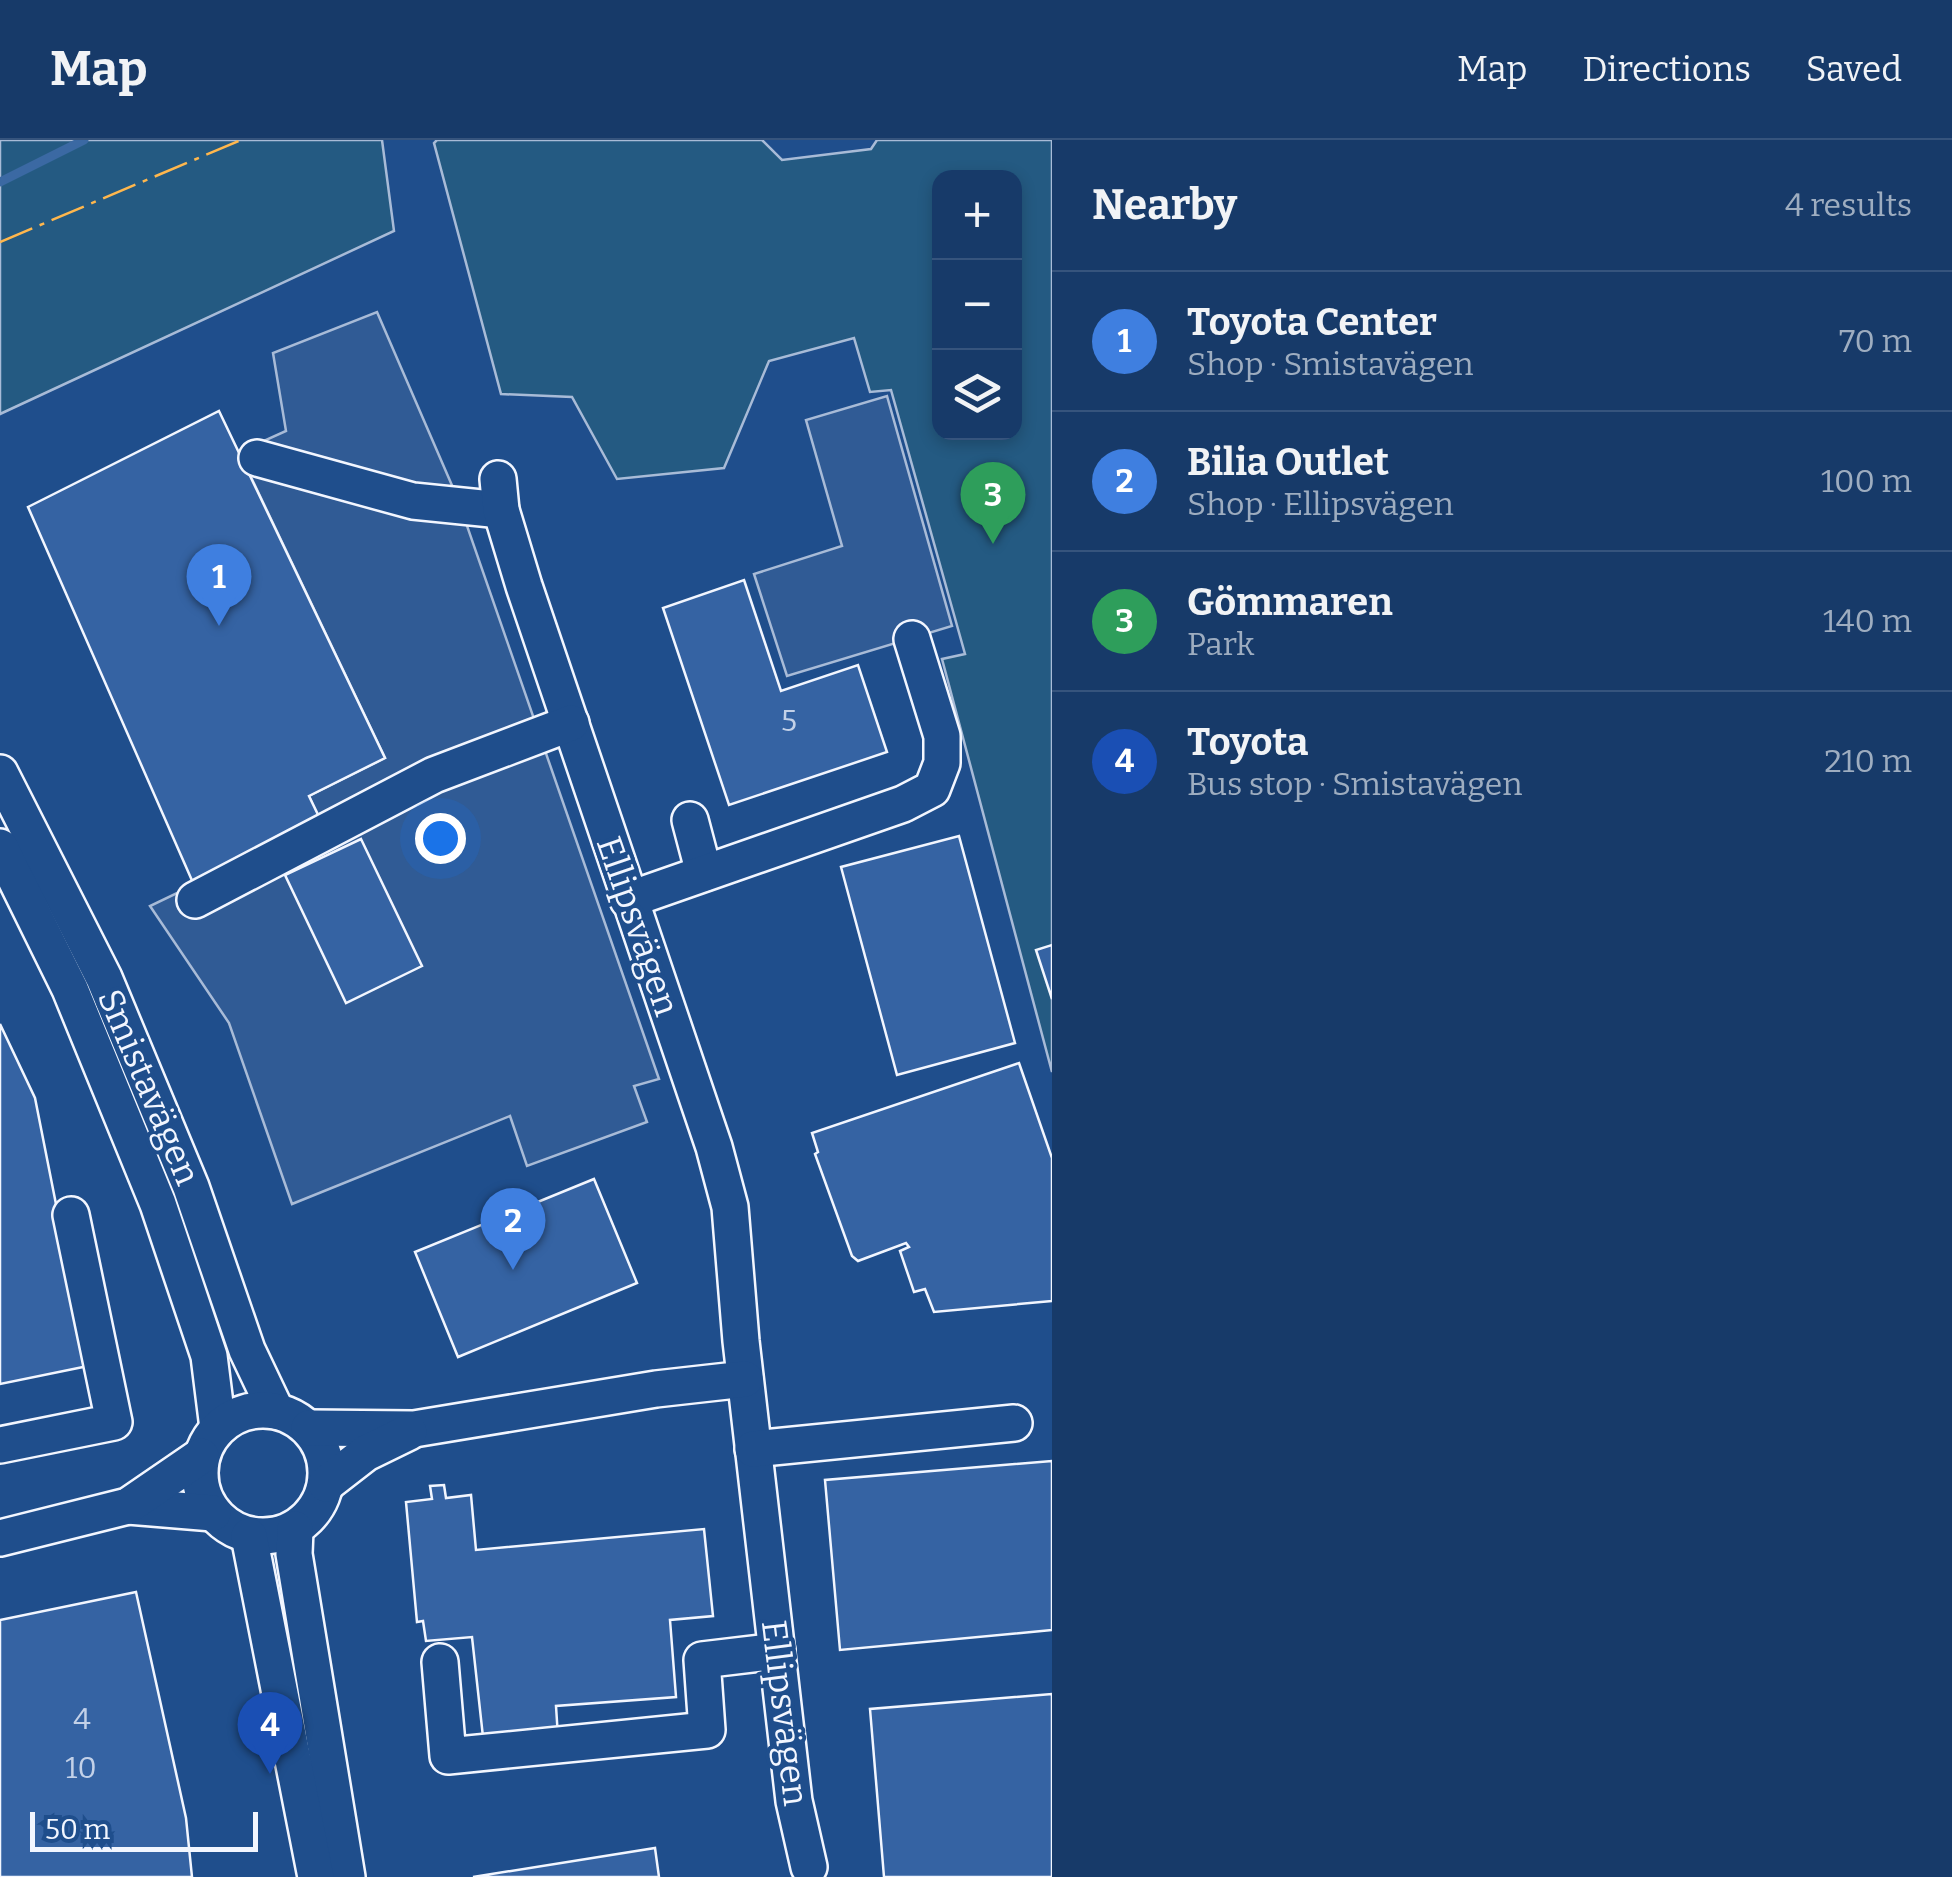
<!DOCTYPE html>
<html lang="en">
<head>
<meta charset="utf-8">
<style>
  :root { --surface:#173a69; --page:#20416f; --text:#f1f3f6; --muted:#9eadc0; --line:#36547d; --accent:#d6ab8b }
  body { margin:0; font-family:Bitter,serif; background:var(--page); color:var(--text) }
  .controls { position:absolute; right:30px; top:30px; display:grid; overflow:hidden; border-radius:20px; box-shadow:0 5px 15px #0003 }
  .controls button { width:90px; height:90px; display:grid; place-items:center; padding:0; border:0; border-bottom:2px solid var(--line); background:var(--surface); color:var(--text); font:50px sans-serif }
  .scale { position:absolute; left:30px; bottom:25px; width:228px; box-sizing:border-box; padding-left:10px; border:5px solid #f2f6ff; border-top:0; font-size:28px; line-height:35px; white-space:nowrap; color:#f2f6ff; -webkit-text-stroke:8px #1f4e8c; paint-order:stroke }
  .you { position:absolute; left:440px; top:698px; width:35px; height:35px; margin:-25px; border:8px solid #fff; border-radius:50%; background:#1a73e8; box-shadow:0 0 0 15px #1a73e833 }
  .badge { display:grid; place-items:center; width:65px; height:65px; border-radius:50%; background:var(--accent); color:#fff; font-size:32px; font-weight:700 }
  .pin { position:absolute; translate:-50% -82px; filter:drop-shadow(0 2px 5px #0008) }
  .pin::after { content:''; position:absolute; top:52px; width:35px; height:30px; background:inherit; clip-path:polygon(0 0,100% 0,50% 100%) }
  .list { margin:0; padding:0; list-style:none }
  h2 { display:flex; justify-content:space-between; align-items:center; height:130px; margin:0; padding:0 40px; font-size:42px }
  h2 small { font-size:32px; font-weight:400; color:var(--muted) }
  .list li { display:grid; grid-template-columns:65px 1fr auto; gap:30px; align-items:center; box-sizing:border-box; height:140px; padding:0 40px; border-top:2px solid var(--line) }
  .list b { display:block; font-size:38px; white-space:nowrap }
  .list p { margin:0; font-size:32px; white-space:nowrap; color:var(--muted) }
  .list em { font-size:32px; font-style:normal; color:var(--muted) }
  .icon { flex:none; width:55px; height:55px; fill:none; stroke:currentColor; stroke-width:2; stroke-linecap:round; stroke-linejoin:round }
  .map { position:relative; flex:none; width:1052px; height:1737px; overflow:hidden }
  header { display:flex; align-items:center; gap:60px; box-sizing:border-box; height:140px; padding:0 50px; background:var(--surface); border-bottom:2px solid var(--line) }
  header strong { font-size:48px }
  nav { display:flex; gap:55px; margin-inline-start:auto; font-size:35px }
  main { display:flex }
  aside { flex:1; background:var(--surface) }
  .map>svg:first-child { display:block }
  .green { fill:#245a82; stroke:#a8bbd7; stroke-width:2.5; fill-rule:evenodd }
  .parking { fill:#305b95; stroke:#a8bbd7; stroke-width:2.5 }
  .lines { fill:none; stroke-linecap:round; stroke-linejoin:round }
  .stream { stroke:#3b69a3; stroke-width:9 }
  .building { fill:#3563a3; stroke:#f2f6ff; stroke-width:2.5 }
  .minor-casing { stroke:#f2f6ff; stroke-width:40 }
  .minor { stroke:#1f4e8c; stroke-width:35 }
  .power { stroke:#ffb74d; stroke-width:2.5; stroke-dasharray:35 8 5 8; stroke-linecap:butt }
  .labels { text-anchor:middle; stroke-width:8; stroke-linejoin:round; paint-order:stroke }
  .number-label { font-size:30px; fill:#c3d1e8 }
  .street-label { font-size:35px; fill:#f2f6ff; stroke:#1f4e8c }
</style>
</head>
<body>
<header>
<strong>Map</strong>
<nav><a>Map</a><a>Directions</a><a>Saved</a></nav>
</header>
<main>
<div class="map">
<svg width="1052" height="1737" viewBox="0 0 1052 1737">
  <rect width="100%" height="100%" fill="#1f4e8c"/>
  <g class="green">
    <polygon points="0,0 382,0 394,91 0,274"/>
    <path d="M437 0H762L782 20 871 9 877 0H1052V932L942 519 965 514 891 250 870 252 854 198 769 221 724 328 617 339 572 257 501 254 434 3ZM939 38H1014V292H939Z"/>
  </g>
  <g class="parking">
    <polygon points="377,172 457,357 659,939 634,946 647,982 527,1026 510,976 292,1064 229,883 150,766 321,684 309,656 385,618 239,312 286,291 273,213"/>
    <polygon points="887,256 952,486 787,536 754,434 842,406 806,280"/>
  </g>
  <g class="lines">
    <polyline class="stream" points="0,42 84,0"/>
  </g>
  <g class="building">
    <polygon points="219,271 385,618 309,656 322,683 194,745 28,367"/>
    <polygon points="744,440 781,551 858,525 887,612 729,665 663,468"/>
    <polygon points="959,696 1015,903 897,935 841,727"/>
    <polygon points="361,699 422,826 346,863 285,735"/>
    <polygon points="1052,805 1052,859 1036,810"/>
    <polygon points="0,884 35,958 88,1226 0,1244"/>
    <polygon points="1019,923 1052,1018 1052,1161 934,1172 925,1149 914,1152 900,1111 909,1107 906,1103 858,1121 852,1116 815,1014 818,1012 812,993"/>
    <polygon points="594,1039 637,1143 458,1217 415,1112"/>
    <polygon points="1052,1321 1052,1490 840,1510 825,1340"/>
    <polygon points="444,1345 446,1358 471,1355 476,1410 704,1389 713,1476 670,1480 676,1557 556,1566 558,1597 484,1606 472,1497 426,1501 423,1481 417,1482 406,1362 432,1359 430,1346"/>
    <polygon points="136,1452 186,1678 192,1737 0,1737 0,1480"/>
    <polygon points="1052,1554 1052,1737 884,1737 870,1569"/>
    <polygon points="655,1708 659,1737 473,1737"/>
  </g>
  <g class="lines">
    <g class="minor-casing">
      <g id="minor">
        <polyline points="257,318 413,361 501,370"/>
        <polyline points="498,339 501,370 524,446 714,1007 730,1067 741,1201 794,1661 809,1727"/>
        <polyline points="0,633 104,838 191,1047 247,1210 276,1271"/>
        <polyline points="690,680 704,733"/>
        <polyline points="0,707 70,849 158,1064 209,1216 218,1288"/>
        <polyline points="195,760 434,635 571,583"/>
        <polyline points="628,760 903,664 932,649 942,623 942,596 912,499"/>
        <circle cx="263" cy="1333" r="63"/>
        <polyline points="309,1288 414,1289 656,1249 745,1239"/>
        <polyline points="0,1305 114,1282 71,1075"/>
        <polyline points="753,1309 1014,1283"/>
        <polyline points="326,1344 366,1313 409,1292"/>
        <polyline points="128,1366 213,1373"/>
        <polyline points="295,1389 294,1414 347,1737"/>
        <polyline points="249,1396 316,1737"/>
        <polyline points="0,1398 128,1366 201,1316"/>
        <polyline points="440,1522 448,1616 707,1590 702,1520 777,1511"/>
      </g>
    </g>
    <use href="#minor" class="minor"/>
    <polyline class="power" points="0,102 241,0"/>
  </g>
  <g class="labels">
    <g class="number-label">
      <text x="789" y="591">5</text>
      <text x="82" y="1589">4</text>
      <text x="81" y="1638">10</text>
    </g>
    <g class="street-label">
      <text transform="translate(638 786) rotate(71)" y="12">Ellipsvägen</text>
      <text transform="translate(149 947) rotate(67)" y="12">Smistavägen</text>
      <text transform="translate(785 1573) rotate(83)" y="12">Ellipsvägen</text>
    </g>
  </g>
</svg>
<div class="controls">
<button>+</button>
<button>−</button>
<button><svg class="icon" aria-label="layers" viewBox="0 0 24 24"><path d="M12 4l9 5-9 5-9-5zM3 14l9 5 9-5"/></svg></button>
</div>
<div class="scale">50 m</div>
<div class="you"></div>
<div class="pin badge" style="left:219px;top:486px;background:#3f7fe0">1</div>
<div class="pin badge" style="left:513px;top:1130px;background:#3f7fe0">2</div>
<div class="pin badge" style="left:993px;top:404px;background:#2e9e5b">3</div>
<div class="pin badge" style="left:270px;top:1634px;background:#1a4fb4">4</div>
</div>
<aside>
<h2>Nearby<small>4 results</small></h2>
<ul class="list">
<li><span class="badge" style="background:#3f7fe0">1</span><div><b>Toyota Center</b><p>Shop · Smistavägen</p></div><em>70 m</em></li>
<li><span class="badge" style="background:#3f7fe0">2</span><div><b>Bilia Outlet</b><p>Shop · Ellipsvägen</p></div><em>100 m</em></li>
<li><span class="badge" style="background:#2e9e5b">3</span><div><b>Gömmaren</b><p>Park</p></div><em>140 m</em></li>
<li><span class="badge" style="background:#1a4fb4">4</span><div><b>Toyota</b><p>Bus stop · Smistavägen</p></div><em>210 m</em></li>
</ul>
</aside>
</main>
</body>
</html>
